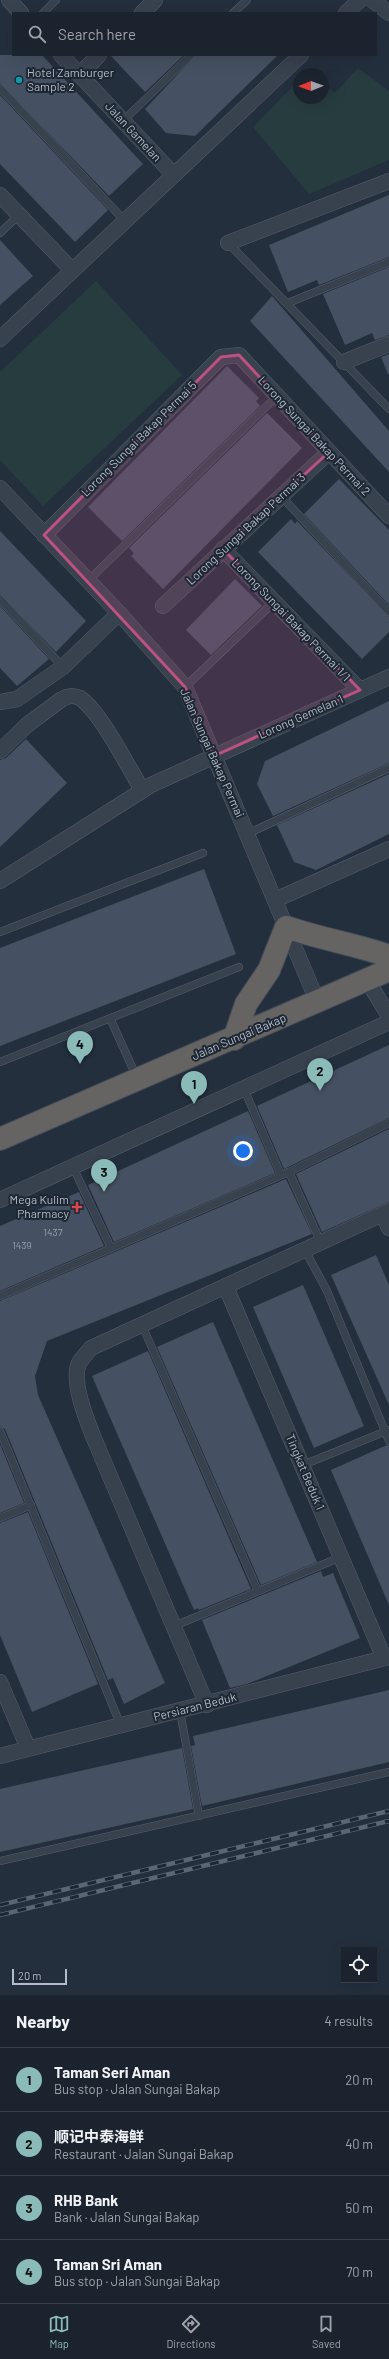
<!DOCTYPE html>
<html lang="en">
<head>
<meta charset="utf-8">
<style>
  :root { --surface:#1b232e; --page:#282f3a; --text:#f1f3f6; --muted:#a0a4aa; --line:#39404a; --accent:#8bbbb9 }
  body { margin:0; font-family:Barlow,"Noto Sans SC",sans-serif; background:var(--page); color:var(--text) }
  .controls { position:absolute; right:12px; bottom:12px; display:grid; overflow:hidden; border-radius:0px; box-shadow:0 4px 16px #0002 }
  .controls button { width:36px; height:36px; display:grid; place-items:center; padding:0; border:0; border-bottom:1px solid var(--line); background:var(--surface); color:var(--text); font:20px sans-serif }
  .compass { position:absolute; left:293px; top:68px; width:36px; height:36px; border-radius:50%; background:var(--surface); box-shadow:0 4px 16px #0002; rotate:269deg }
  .scale { position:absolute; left:12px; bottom:10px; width:55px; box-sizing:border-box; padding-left:4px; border:2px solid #b4bcc9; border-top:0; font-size:11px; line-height:14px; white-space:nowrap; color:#b4bcc9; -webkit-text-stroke:3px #1d2633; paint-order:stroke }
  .you { position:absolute; left:243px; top:1151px; width:14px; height:14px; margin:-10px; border:3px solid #fff; border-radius:50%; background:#1a73e8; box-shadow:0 0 0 6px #1a73e833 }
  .badge { display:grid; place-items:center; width:26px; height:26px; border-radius:50%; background:var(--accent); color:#111; font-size:13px; font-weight:700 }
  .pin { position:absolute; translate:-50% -33px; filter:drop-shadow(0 1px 2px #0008) }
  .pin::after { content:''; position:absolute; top:21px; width:14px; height:12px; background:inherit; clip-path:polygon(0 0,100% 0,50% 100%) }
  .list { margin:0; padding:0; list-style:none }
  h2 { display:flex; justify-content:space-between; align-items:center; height:52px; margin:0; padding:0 16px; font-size:17px }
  h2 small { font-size:13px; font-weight:400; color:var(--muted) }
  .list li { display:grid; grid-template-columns:26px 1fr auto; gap:12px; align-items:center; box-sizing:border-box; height:64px; padding:0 16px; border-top:1px solid var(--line) }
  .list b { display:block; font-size:15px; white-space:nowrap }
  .list p { margin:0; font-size:13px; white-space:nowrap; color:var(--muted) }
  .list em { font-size:13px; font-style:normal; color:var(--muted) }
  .icon { flex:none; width:22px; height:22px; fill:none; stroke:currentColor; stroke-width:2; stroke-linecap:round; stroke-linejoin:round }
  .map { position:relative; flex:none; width:389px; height:1995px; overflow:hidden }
  .search { position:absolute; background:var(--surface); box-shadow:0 4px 16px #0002; left:12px; right:12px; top:12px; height:44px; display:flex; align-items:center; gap:10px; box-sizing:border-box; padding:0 14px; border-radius:0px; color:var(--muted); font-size:15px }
  .sheet { height:308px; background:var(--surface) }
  nav { display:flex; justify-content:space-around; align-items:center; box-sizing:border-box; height:56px; border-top:1px solid var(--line); background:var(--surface); font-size:11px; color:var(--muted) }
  nav a { display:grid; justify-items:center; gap:2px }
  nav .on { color:var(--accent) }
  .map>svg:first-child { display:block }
  .green { fill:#263c3f }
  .building { fill:#455162 }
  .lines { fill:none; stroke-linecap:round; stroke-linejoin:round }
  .service-casing { stroke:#565f6c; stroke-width:8 }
  .minor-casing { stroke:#565f6c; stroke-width:16 }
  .trunk-casing { stroke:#434c59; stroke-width:24 }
  .service { stroke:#38414e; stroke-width:7 }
  .minor { stroke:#38414e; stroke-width:15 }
  .trunk { stroke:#656462; stroke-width:22 }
  .rail-casing { stroke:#5a6575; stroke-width:4.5 }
  .rail { stroke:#1d2633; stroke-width:3; stroke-dasharray:9; stroke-linecap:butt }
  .marked { fill:#bd5182; fill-opacity:0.2; stroke:#bd5182; stroke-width:3; stroke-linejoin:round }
  .culture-dot { fill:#0f9aa8; stroke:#1d2633; stroke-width:1.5 }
  .health-dot { fill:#e0444e; stroke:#1d2633; stroke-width:1.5 }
  .labels { text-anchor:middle; stroke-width:4; stroke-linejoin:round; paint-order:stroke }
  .number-label { font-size:10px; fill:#98a1af }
  .poi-label { font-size:12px; fill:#b4bcc9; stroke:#1d2633; text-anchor:start }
  .street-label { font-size:12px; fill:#b4bcc9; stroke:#1d2633 }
</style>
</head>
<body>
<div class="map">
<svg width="389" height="1995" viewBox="0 0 389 1995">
  <rect width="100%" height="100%" fill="#242f3e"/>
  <g class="green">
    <polygon points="358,68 389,91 389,160 309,194 253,127 299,80 299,98 323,98 323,84 335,93"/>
    <polygon points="96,281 182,375 43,506 0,460 0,372"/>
  </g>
  <g class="building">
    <polygon points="0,55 42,55 143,164 109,196 0,83"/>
    <polygon points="110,55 184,55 145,92"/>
    <polygon points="196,55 278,55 195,136 166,133 145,109"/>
    <polygon points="0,95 108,210 75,242 0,164"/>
    <polygon points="389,195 389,257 319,285 317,280 288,292 269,245"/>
    <polygon points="0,240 33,276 0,305"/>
    <polygon points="389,267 389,335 375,340 372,333 345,345 323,294"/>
    <polygon points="272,296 389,431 389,472 250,321"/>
    <polygon points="389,354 389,374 388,374 381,357"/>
    <polygon points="227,366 259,398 256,401 260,406 122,541 88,507"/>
    <polygon points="267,413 302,448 163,589 131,556 134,553 129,548"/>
    <polygon points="339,479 389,530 389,605 304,514"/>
    <polygon points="291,519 295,524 297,521 389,617 389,632 362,659 258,552"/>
    <polygon points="0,531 86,621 56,652 0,594"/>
    <polygon points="235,579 262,606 211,655 186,630"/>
    <polygon points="0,606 49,659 17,686 0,668"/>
    <polygon points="389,701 389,763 273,816 257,784 265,761"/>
    <polygon points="26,739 67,783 0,847 0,760 6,758"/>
    <polygon points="389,774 389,834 316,870 294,862 277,825"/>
    <polygon points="204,869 236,954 0,1046 0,948"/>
    <polygon points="389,1045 389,1118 284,1169 257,1106"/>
    <polygon points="248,1111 275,1173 114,1242 88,1185"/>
    <polygon points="389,1129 389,1202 322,1232 296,1174"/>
    <polygon points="286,1179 312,1234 47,1341 35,1376 38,1395 165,1683 124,1704 113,1678 108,1680 5,1429 0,1426 0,1301"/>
    <polygon points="79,1192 104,1246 0,1291 0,1226"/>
    <polygon points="376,1255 389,1285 389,1405 331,1275"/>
    <polygon points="303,1285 364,1426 314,1448 253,1307"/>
    <polygon points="213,1322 317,1562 261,1585 157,1347"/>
    <polygon points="148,1351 251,1589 199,1610 198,1608 194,1610 92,1376"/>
    <polygon points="0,1444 24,1503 0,1513"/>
    <polygon points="387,1445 389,1446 389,1605 331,1470"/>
    <polygon points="28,1512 98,1684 32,1712 0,1635 0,1523"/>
    <polygon points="321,1571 323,1577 333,1573 360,1638 247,1684 230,1688 202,1620"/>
    <polygon points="389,1690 389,1762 202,1806 191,1746 195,1745 193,1736"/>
    <polygon points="182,1748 193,1809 0,1852 0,1789"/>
  </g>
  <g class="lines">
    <g class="service-casing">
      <g id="service">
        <polyline points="43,13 56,0"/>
        <polyline points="233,13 247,0"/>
        <polyline points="0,88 124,220"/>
        <polyline points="123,121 191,55"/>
        <polyline points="0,233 19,215"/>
        <polyline points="228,243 389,409"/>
        <polyline points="288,303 389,262"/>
        <polyline points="281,496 389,612"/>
        <polyline points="88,581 277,396"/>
        <polyline points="0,599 63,667"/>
        <polyline points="185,687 274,602"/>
        <polyline points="247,834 389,768"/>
        <polyline points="0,932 203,853"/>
        <polyline points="110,1018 137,1078"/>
        <polyline points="0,1062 239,967"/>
        <polyline points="244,1089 281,1175"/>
        <polyline points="73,1167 111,1248"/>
        <polyline points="289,1172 321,1243"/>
        <polyline points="305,1250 327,1291 389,1441"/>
        <polyline points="0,1296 289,1172 389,1123"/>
        <polyline points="142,1325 258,1591"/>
        <polyline points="0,1431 121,1726"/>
        <polyline points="303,1465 389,1430"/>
        <polyline points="0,1518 31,1505"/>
        <polyline points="174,1626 341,1557"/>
        <polyline points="180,1711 199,1816"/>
        <polyline points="0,1861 389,1772"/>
      </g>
    </g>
    <g class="minor-casing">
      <g id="minor">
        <polyline points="9,0 21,13"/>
        <polyline points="372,0 389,13"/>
        <polyline points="142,13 155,0"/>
        <polyline points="346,13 360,0"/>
        <polyline points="61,55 173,174"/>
        <polyline points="79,75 99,55"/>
        <polyline points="0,195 72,270"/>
        <polyline points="228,243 389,181"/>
        <polyline points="0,339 301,55"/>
        <polyline points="344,362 389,344"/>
        <polyline points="0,488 119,613 185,687 318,1003"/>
        <polyline points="44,535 221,357 239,355 389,516"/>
        <polyline points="223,549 360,690"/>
        <polyline points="163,606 329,452"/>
        <polyline points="0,702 17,699 63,667 119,613"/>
        <path d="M0 751 27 725 62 699C67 696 74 695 80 698 100 711 129 768 142 790"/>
        <polyline points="0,881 151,785 389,677"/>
        <polyline points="275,900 389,849"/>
        <polyline points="367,980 389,1016"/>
        <polyline points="0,1200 389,1022"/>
        <polyline points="383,1214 389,1228"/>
        <polyline points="226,1287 384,1658"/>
        <polyline points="0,1682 28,1748"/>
        <path d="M207 1705 93 1436C86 1418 71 1381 79 1363 82 1358 87 1353 91 1348L389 1211"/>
        <polyline points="0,1756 389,1657"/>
      </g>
    </g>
    <g class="trunk-casing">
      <g id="trunk">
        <path d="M234 1039 246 1004 269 970 286 927C321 939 354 944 389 956"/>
        <polyline points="0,1139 389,970"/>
      </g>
    </g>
    <use href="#service" class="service"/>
    <use href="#minor" class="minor"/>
    <use href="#trunk" class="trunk"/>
    <g class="rail-casing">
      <g id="rail">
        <polyline points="0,1905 389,1811"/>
        <polyline points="0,1915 389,1821"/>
      </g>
    </g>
    <use href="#rail" class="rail"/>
  </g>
  <path class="marked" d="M239 355 329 452 223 549 360 690 214 756 185 687 44 535 221 357Z"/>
  <circle class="culture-dot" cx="19" cy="80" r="4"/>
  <path class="health-dot" d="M75 1201h4v4h4v4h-4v4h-4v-4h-4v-4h4z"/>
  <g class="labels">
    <g class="number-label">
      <text x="53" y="1236">1437</text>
      <text x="22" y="1249">1439</text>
    </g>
    <g class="poi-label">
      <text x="27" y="77">Hotel Zamburger<tspan x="27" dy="14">Sample 2</tspan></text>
      <text x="69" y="1204" text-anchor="end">Mega Kulim<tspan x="69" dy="14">Pharmacy</tspan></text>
    </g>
    <g class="street-label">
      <text transform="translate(133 132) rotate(47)" y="4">Jalan Gamelan</text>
      <text transform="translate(314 436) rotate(47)" y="4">Lorong Sungai Bakap Permai 2</text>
      <text transform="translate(139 439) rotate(-45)" y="4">Lorong Sungai Bakap Permai 5</text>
      <text transform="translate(246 529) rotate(-43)" y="4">Lorong Sungai Bakap Permai 3</text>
      <text transform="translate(291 620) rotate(46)" y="4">Lorong Sungai Bakap Permai 1/1</text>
      <text transform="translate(301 717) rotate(-24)" y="4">Lorong Gemelan 1</text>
      <text transform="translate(212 753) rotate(66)" y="4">Jalan Sungai Bakap Permai</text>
      <text transform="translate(239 1037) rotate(-23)" y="4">Jalan Sungai Bakap</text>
      <text transform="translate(305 1472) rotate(67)" y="4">Tingkat Beduk 1</text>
      <text transform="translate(195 1707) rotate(-14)" y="4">Persiaran Beduk</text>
    </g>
  </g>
</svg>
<div class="controls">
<button><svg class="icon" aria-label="locate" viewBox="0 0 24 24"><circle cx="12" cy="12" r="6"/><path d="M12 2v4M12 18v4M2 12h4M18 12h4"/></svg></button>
</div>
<svg class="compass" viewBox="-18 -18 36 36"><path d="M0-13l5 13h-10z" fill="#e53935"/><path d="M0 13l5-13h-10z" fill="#a0a4aa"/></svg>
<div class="scale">20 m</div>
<div class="you"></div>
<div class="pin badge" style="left:194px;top:1104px">1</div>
<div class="pin badge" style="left:320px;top:1091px">2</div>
<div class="pin badge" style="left:104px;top:1192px">3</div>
<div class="pin badge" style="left:80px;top:1064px">4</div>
<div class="search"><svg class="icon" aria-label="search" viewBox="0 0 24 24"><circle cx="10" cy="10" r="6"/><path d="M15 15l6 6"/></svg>Search here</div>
</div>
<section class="sheet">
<h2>Nearby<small>4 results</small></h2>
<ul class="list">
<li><span class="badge">1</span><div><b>Taman Seri Aman</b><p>Bus stop · Jalan Sungai Bakap</p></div><em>20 m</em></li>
<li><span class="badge">2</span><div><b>顺记中泰海鲜</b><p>Restaurant · Jalan Sungai Bakap</p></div><em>40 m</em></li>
<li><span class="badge">3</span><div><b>RHB Bank</b><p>Bank · Jalan Sungai Bakap</p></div><em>50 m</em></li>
<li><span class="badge">4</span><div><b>Taman Sri Aman</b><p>Bus stop · Jalan Sungai Bakap</p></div><em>70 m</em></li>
</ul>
</section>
<nav>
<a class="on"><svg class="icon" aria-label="map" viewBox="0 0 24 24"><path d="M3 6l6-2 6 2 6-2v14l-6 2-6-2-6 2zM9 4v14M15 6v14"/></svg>Map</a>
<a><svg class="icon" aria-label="directions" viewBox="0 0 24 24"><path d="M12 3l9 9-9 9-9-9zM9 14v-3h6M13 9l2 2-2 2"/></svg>Directions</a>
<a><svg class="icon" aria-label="saved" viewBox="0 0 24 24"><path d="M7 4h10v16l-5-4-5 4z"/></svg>Saved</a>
</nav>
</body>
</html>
